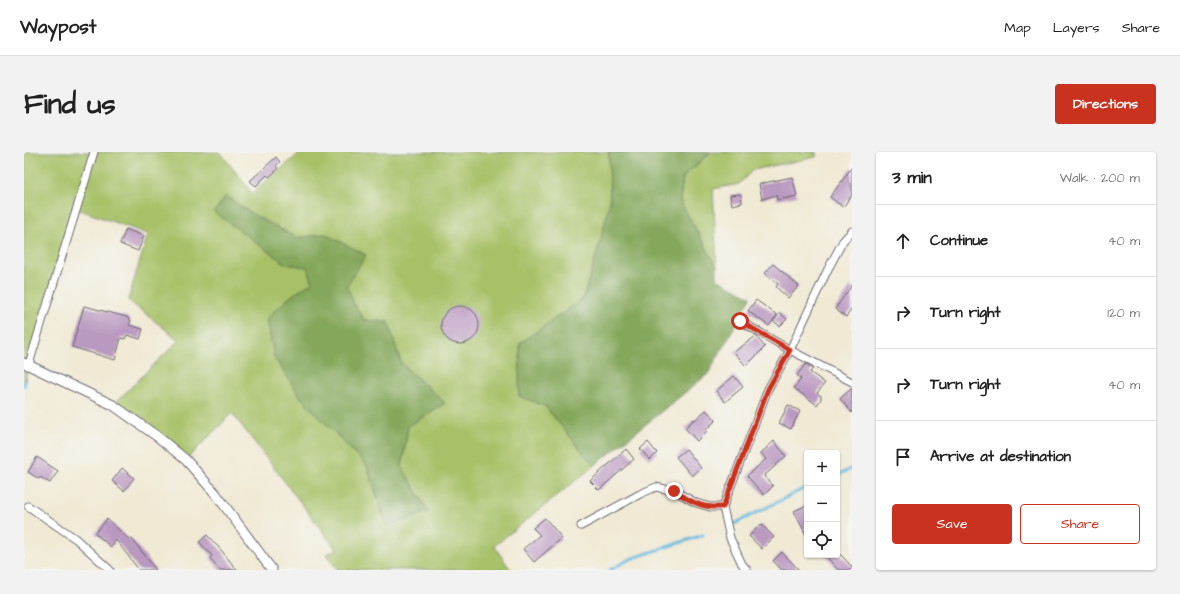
<!DOCTYPE html>
<html lang="en">
<head>
<meta charset="utf-8">
<style>
  :root { --surface:#fff; --page:#f2f2f2; --text:#222; --muted:#767676; --line:#e0e0e0; --accent:#c8321e }
  body { margin:0; font-family:"Architects Daughter",sans-serif; background:var(--page); color:var(--text) }
  .controls { position:absolute; right:12px; bottom:12px; display:grid; overflow:hidden; border-radius:4px; box-shadow:0 1px 3px #0004 }
  .controls button { width:36px; height:36px; display:grid; place-items:center; padding:0; border:0; border-bottom:1px solid var(--line); background:var(--surface); color:var(--text); font:20px sans-serif }
  .stop { position:absolute; width:12px; height:12px; margin:-9px; border:3px solid #c8321e; border-radius:50%; background:#fff }
  .stop.end { background:#c8321e; border-color:#fff; box-shadow:0 1px 4px #0008 }
  .list { margin:0; padding:0; list-style:none }
  h2 { display:flex; justify-content:space-between; align-items:center; height:52px; margin:0; padding:0 16px; font-size:17px }
  h2 small { font-size:13px; font-weight:400; color:var(--muted) }
  .list li { display:grid; grid-template-columns:26px 1fr auto; gap:12px; align-items:center; box-sizing:border-box; height:72px; padding:0 16px; border-top:1px solid var(--line) }
  .list b { display:block; font-size:15px; white-space:nowrap }
  .list em { font-size:13px; font-style:normal; color:var(--muted) }
  .actions { display:flex; gap:8px; padding:12px 16px }
  .actions a { flex:1; padding:9px 0; border:1px solid var(--accent); border-radius:4px; text-align:center; font-size:14px; color:var(--accent) }
  .actions .main { background:var(--accent); color:#fff }
  .icon { flex:none; width:22px; height:22px; fill:none; stroke:currentColor; stroke-width:2; stroke-linecap:round; stroke-linejoin:round }
  .map { position:relative; flex:none; width:828px; height:418px; overflow:hidden; border-radius:4px }
  header { display:flex; align-items:center; gap:24px; box-sizing:border-box; height:56px; padding:0 20px; background:var(--surface); border-bottom:1px solid var(--line) }
  header strong { font-size:19px }
  nav { display:flex; gap:22px; margin-inline-start:auto; font-size:14px }
  .intro { display:flex; align-items:center; justify-content:space-between; box-sizing:border-box; height:96px; padding:0 24px }
  h1 { margin:0; font-size:28px }
  .button { padding:10px 18px; border-radius:4px; background:var(--accent); color:#fff; font-size:14px; font-weight:700 }
  main { display:flex; gap:24px; padding:0 24px }
  aside { flex:1; background:var(--surface); border-radius:4px; box-shadow:0 1px 3px #0004 }
  .map>svg:first-child { display:block }
  .green { fill:#a7c168; stroke:#647252; fill-rule:evenodd }
  .forest { fill:#85a75c; stroke:#54644c }
  .lines { fill:none; stroke-linecap:round; stroke-linejoin:round }
  .stream { stroke:#62b9df; stroke-width:3 }
  .building { fill:#ba99c1 }
  .minor-casing { stroke:#6a6871; stroke-width:9 }
  .tertiary-casing { stroke:#6a6871; stroke-width:11 }
  .minor { stroke:#fff; stroke-width:7 }
  .tertiary { stroke:#fff; stroke-width:9 }
  .route { stroke:#c8321e; stroke-width:5 }
</style>
</head>
<body>
<header>
<strong>Waypost</strong>
<nav><a>Map</a><a>Layers</a><a>Share</a></nav>
</header>
<div class="intro"><h1>Find us</h1><a class="button">Directions</a></div>
<main>
<div class="map">
<svg width="828" height="418" viewBox="0 0 828 418">
  <rect width="100%" height="100%" fill="#f6f6f2"/>
  <filter id="ink" filterUnits="userSpaceOnUse"><feTurbulence type="fractalNoise" baseFrequency=".025" numOctaves="2"/><feDisplacementMap in="SourceGraphic" scale="8" xChannelSelector="R" yChannelSelector="G"/><feConvolveMatrix kernelMatrix="1 2 1 2 8 2 1 2 1" color-interpolation-filters="sRGB"/></filter>
  <filter id="wash" filterUnits="userSpaceOnUse"><feTurbulence type="fractalNoise" baseFrequency=".012" numOctaves="4" result="noise"/><feDisplacementMap in="SourceGraphic" scale="16" xChannelSelector="R" yChannelSelector="G"/><feGaussianBlur stdDeviation="0.9" result="paint"/><feColorMatrix in="noise" values="0 0 0 0 0 0 0 0 0 0 0 0 0 0 0 0 0 1.4 0 .05"/><feComposite in="paint" operator="in"/></filter>
  <g filter="url(#wash)">
    <rect width="100%" height="100%" fill="#f0e9d4"/>
    <g class="green">
      <path d="M0 0H196L228 41 277 0H585L586 50 576 91 559 147 496 191 495 244 521 254 570 314 470 394 487 418H314L302 402 313 398 208 261 162 308 89 253 155 188 104 148 124 82 53 57 5 212 0 234ZM202 44 228 62 273 86 301 82 330 152 340 168 364 170 377 211 421 251 384 274 378 315 405 360 363 374 343 314 278 247 250 205 243 166 267 144 289 130 283 115 262 112Z"/>
      <polygon points="687,0 792,0 792,5 729,18 715,32 689,37 693,115 656,49 659,25"/>
    </g>
    <g class="forest">
      <polygon points="585,0 687,0 659,25 656,49 693,115 693,127 727,145 684,222 570,314 521,254 495,244 496,191 559,147 576,91 586,50"/>
      <polygon points="202,44 228,62 273,86 301,82 342,103 323,134 330,152 340,168 364,170 377,211 421,251 384,274 378,315 405,360 363,374 343,314 278,247 250,205 243,166 267,144 289,130 283,115 262,112 190,60"/>
    </g>
    <g class="lines">
      <g class="stream">
        <polyline points="0,234 1,231"/>
        <polyline points="813,324 828,316"/>
        <polyline points="710,372 783,335"/>
        <polyline points="586,418 606,407 679,383"/>
      </g>
    </g>
    <g id="blocks">
      <g class="building">
        <polygon points="252,5 256,10 252,14 254,17 245,25 243,23 232,34 226,29"/>
        <polygon points="828,15 828,43 819,55 806,45"/>
        <polygon points="768,25 773,44 753,48 752,43 738,47 735,32"/>
        <polygon points="717,42 718,51 708,53 706,43"/>
        <polygon points="102,77 120,84 114,99 96,92"/>
        <polygon points="749,112 775,134 764,146 752,135 754,132 741,121"/>
        <polygon points="828,133 828,157 822,165 811,157"/>
        <polygon points="732,148 753,163 745,174 724,159"/>
        <polygon points="60,154 103,165 107,169 105,173 119,177 116,187 103,183 101,187 97,186 91,208 48,195"/>
        <circle cx="436" cy="173" r="19"/>
        <polygon points="756,161 763,167 756,174 749,169"/>
        <polygon points="732,184 741,195 722,214 710,200"/>
        <polygon points="782,212 789,217 786,220 801,231 793,241 797,244 797,247 793,253 770,236 777,227 773,223"/>
        <polygon points="710,224 719,235 701,250 692,239"/>
        <polygon points="828,236 828,261 816,247"/>
        <polygon points="764,253 776,259 767,277 755,271"/>
        <polygon points="682,258 692,268 682,278 683,279 673,289 661,276 670,267 671,268"/>
        <polygon points="750,289 762,304 740,324 749,334 740,343 723,324 742,307 737,301"/>
        <polygon points="624,290 633,301 626,308 616,297"/>
        <polygon points="602,297 610,307 575,338 566,329"/>
        <polygon points="662,297 677,316 668,324 652,305"/>
        <polygon points="13,305 34,319 26,331 16,325 15,327 4,320"/>
        <polygon points="98,316 110,326 100,339 88,329"/>
        <polygon points="783,353 783,385 770,359"/>
        <polygon points="521,366 538,386 510,410 499,397 516,383 509,376"/>
        <polygon points="83,367 106,388 108,387 132,418 115,418 92,388 87,395 71,381"/>
        <polygon points="737,372 750,385 738,397 725,384"/>
        <polygon points="183,383 197,398 213,418 196,418 186,406 188,404 175,390"/>
        <polygon points="758,400 775,418 758,418 749,409"/>
        <polygon points="801,403 817,403 828,415 828,418 814,418"/>
      </g>
    </g>
  </g>
  <g filter="url(#ink)">
    <use href="#blocks" fill-opacity="0" stroke="#6a6871" stroke-width="1"/>
    <g class="lines">
      <g class="minor-casing">
        <g id="minor">
          <polyline points="716,169 766,198 828,230"/>
          <polyline points="5,212 70,0"/>
          <polyline points="4,354 52,387 86,418"/>
          <polyline points="557,374 616,342 632,335 651,339 672,351 686,355 699,355"/>
          <polyline points="723,418 718,412 706,386 699,355 744,237 766,198 804,117 819,89 828,79"/>
        </g>
      </g>
      <g class="tertiary-casing">
        <polyline id="tertiary" points="0,211 89,253 134,285 162,308 192,342 248,418"/>
      </g>
      <use href="#minor" class="minor"/>
      <use href="#tertiary" class="tertiary"/>
    </g>
  </g>
  <g class="lines" filter="url(#ink)">
    <path class="route" d="M650 339C669 350 676 356 699 355L744 237 766 198 716 169"/>
  </g>
</svg>
<div class="controls">
<button>+</button>
<button>−</button>
<button><svg class="icon" aria-label="locate" viewBox="0 0 24 24"><circle cx="12" cy="12" r="6"/><path d="M12 2v4M12 18v4M2 12h4M18 12h4"/></svg></button>
</div>
<div class="stop" style="left:716px;top:169px"></div>
<div class="stop end" style="left:650px;top:339px"></div>
</div>
<aside>
<h2>3 min<small>Walk · 200 m</small></h2>
<ul class="list">
<li><svg class="icon" aria-label="ahead" viewBox="0 0 24 24"><path d="M12 20V5M6 11l6-6 6 6"/></svg><div><b>Continue</b></div><em>40 m</em></li>
<li><svg class="icon" aria-label="right" viewBox="0 0 24 24"><path d="M7 20v-9h11M14 6l5 5-5 5"/></svg><div><b>Turn right</b></div><em>120 m</em></li>
<li><svg class="icon" aria-label="right" viewBox="0 0 24 24"><path d="M7 20v-9h11M14 6l5 5-5 5"/></svg><div><b>Turn right</b></div><em>40 m</em></li>
<li><svg class="icon" aria-label="arrive" viewBox="0 0 24 24"><path d="M6 21V4h12l-3 4 3 4H6"/></svg><div><b>Arrive at destination</b></div></li>
</ul>
<div class="actions"><a class="main">Save</a><a>Share</a></div>
</aside>
</main>
</body>
</html>
